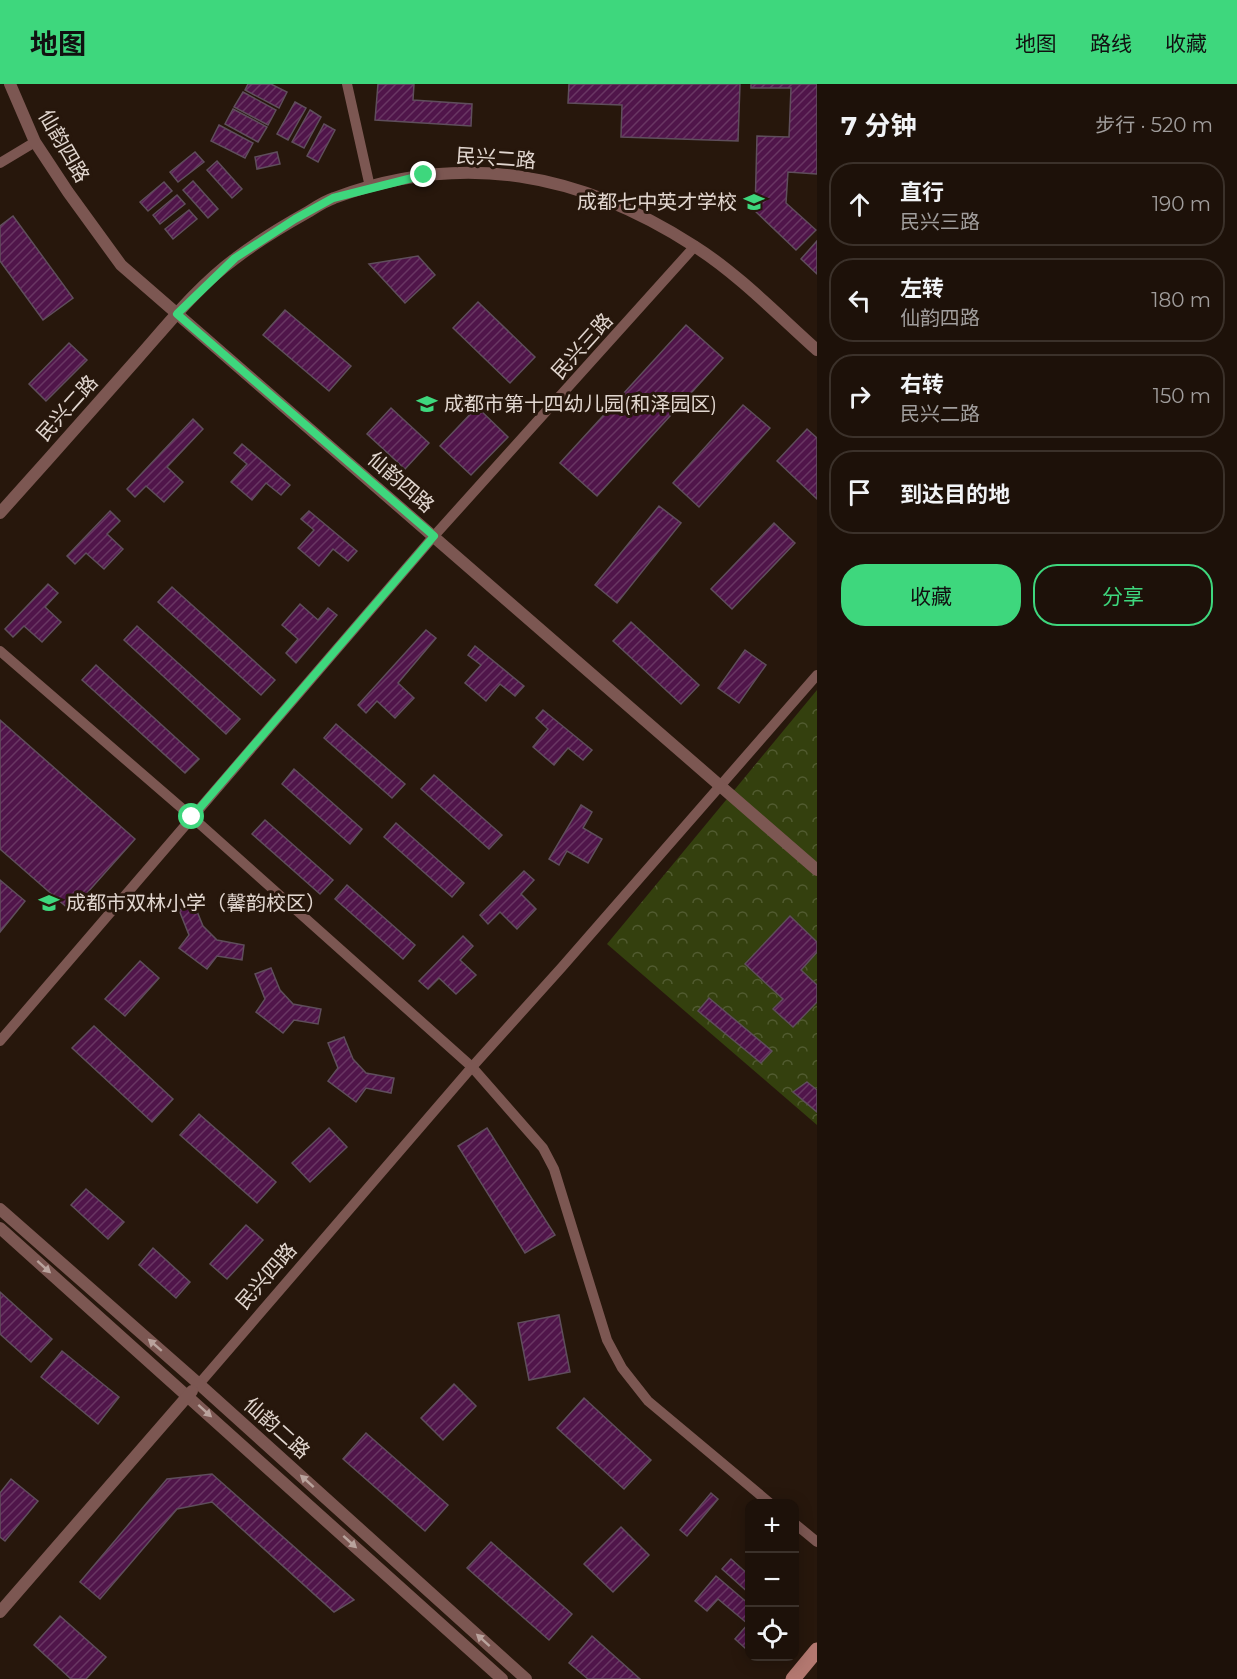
<!DOCTYPE html>
<html lang="zh">
<head>
<meta charset="utf-8">
<style>
  :root { --surface:#1d1109; --page:#251a12; --text:#f1f3f6; --muted:#a09d9c; --line:#3b312a; --accent:#3ed77d }
  body { margin:0; font-family:Montserrat,"Noto Sans SC",sans-serif; background:var(--page); color:var(--text) }
  .controls { position:absolute; right:18px; bottom:18px; display:grid; overflow:hidden; border-radius:12px; box-shadow:0 3px 15px #0003 }
  .controls button { width:54px; height:54px; display:grid; place-items:center; padding:0; border:0; border-bottom:2px solid var(--line); background:var(--surface); color:var(--text); font:30px sans-serif }
  .stop { position:absolute; width:18px; height:18px; margin:-14px; border:4px solid #3ed77d; border-radius:50%; background:#fff }
  .stop.end { background:#3ed77d; border-color:#fff; box-shadow:0 2px 6px #0008 }
  .list { margin:0; padding:0; list-style:none }
  h2 { display:flex; justify-content:space-between; align-items:center; height:78px; margin:0; padding:0 24px; font-size:26px }
  h2 small { font-size:20px; font-weight:400; color:var(--muted) }
  .list li { display:grid; grid-template-columns:39px 1fr auto; gap:18px; align-items:center; box-sizing:border-box; height:84px; margin:0 12px 12px; padding:0 12px; border:2px solid var(--line); border-radius:24px }
  .list b { display:block; font-size:22px; white-space:nowrap }
  .list p { margin:0; font-size:20px; white-space:nowrap; color:var(--muted) }
  .list em { font-size:20px; font-style:normal; color:var(--muted) }
  .actions { display:flex; gap:12px; padding:18px 24px }
  .actions a { flex:1; padding:14px 0; border:2px solid var(--accent); border-radius:24px; text-align:center; font-size:21px; color:var(--accent) }
  .actions .main { background:var(--accent); color:#111 }
  .icon { flex:none; width:33px; height:33px; fill:none; stroke:currentColor; stroke-width:2; stroke-linecap:round; stroke-linejoin:round }
  .map { position:relative; flex:none; width:817px; height:1595px; overflow:hidden }
  header { display:flex; align-items:center; gap:36px; box-sizing:border-box; height:84px; padding:0 30px; background:var(--accent); color:#111 }
  header strong { font-size:28px }
  nav { display:flex; gap:33px; margin-inline-start:auto; font-size:21px }
  main { display:flex }
  aside { flex:1; background:var(--surface) }
  .map>svg:first-child { display:block }
  .park { fill:url(#park-crowns) }
  .building { fill:url(#building-hatch); stroke:#5f4e5c; stroke-width:1.5 }
  .lines { fill:none; stroke-linecap:round; stroke-linejoin:round }
  .minor { stroke:#7c5752; stroke-width:10 }
  .tertiary { stroke:#7c5752; stroke-width:12 }
  .secondary { stroke:#b37870; stroke-width:15 }
  .oneway { fill:#b9a39d }
  .route { stroke:#3ed77d; stroke-width:8 }
  .labels { text-anchor:middle; stroke-width:6; stroke-linejoin:round; paint-order:stroke }
  .street-label { font-size:20px; fill:#e1d6cf; stroke:#27170c }
  .poi-label { font-size:20px; fill:#e1d6cf; stroke:#27170c; text-anchor:start }
</style>
</head>
<body>
<header>
<strong>地图</strong>
<nav><a>地图</a><a>路线</a><a>收藏</a></nav>
</header>
<main>
<div class="map">
<svg width="817" height="1595" viewBox="0 0 817 1595">
  <defs>
    <pattern id="park-crowns" width="20" height="18" patternUnits="userSpaceOnUse" patternTransform="scale(1.5)"><rect width="20" height="18" fill="#34400e"/><path d="M2 6a3 3 0 1 1 6 0M12 15a3 3 0 1 1 6 0" fill="none" stroke="#515b30"/></pattern>
    <pattern id="building-hatch" width="6" height="6" patternUnits="userSpaceOnUse" patternTransform="scale(1.5)"><rect width="6" height="6" fill="#50154a"/><path d="M-1 1l2-2M0 6l6-6M5 7l2-2" fill="none" stroke="#693663"/></pattern>
  </defs>
  <rect width="100%" height="100%" fill="#27170c"/>
  <polygon class="park" points="817,606 817,1041 607,860"/>
  <g class="building">
    <polygon points="248,0 271,0 287,8 279,24 245,6"/>
    <polygon points="378,0 414,0 413,16 472,20 471,42 375,36"/>
    <polygon points="569,0 740,0 738,57 621,53 622,21 568,19"/>
    <polygon points="751,0 817,0 817,90 788,88 786,119 816,146 796,166 755,127 757,52 789,53 791,4 751,4"/>
    <polygon points="243,8 276,26 268,41 234,23"/>
    <polygon points="295,18 306,24 288,56 277,50"/>
    <polygon points="233,25 267,43 258,58 225,40"/>
    <polygon points="310,26 321,33 304,64 292,58"/>
    <polygon points="324,40 335,46 318,78 307,72"/>
    <polygon points="219,41 253,59 245,74 211,57"/>
    <polygon points="195,68 204,78 178,98 170,88"/>
    <polygon points="277,68 280,80 257,85 255,73"/>
    <polygon points="217,77 242,105 232,114 207,86"/>
    <polygon points="193,97 218,125 208,134 183,106"/>
    <polygon points="164,98 172,107 148,127 140,118"/>
    <polygon points="177,111 185,120 160,140 153,131"/>
    <polygon points="189,126 197,135 173,155 165,145"/>
    <polygon points="13,132 73,214 43,236 0,177 0,142"/>
    <polygon points="817,157 817,190 801,175"/>
    <polygon points="418,172 435,191 405,219 369,180"/>
    <polygon points="478,218 535,273 510,299 453,244"/>
    <polygon points="285,226 351,282 329,307 263,251"/>
    <polygon points="686,241 723,274 597,412 560,379"/>
    <polygon points="69,259 87,276 46,317 29,300"/>
    <polygon points="743,321 770,344 699,423 673,399"/>
    <polygon points="477,323 508,353 471,391 440,362"/>
    <polygon points="391,324 429,359 405,385 367,350"/>
    <polygon points="193,335 203,345 167,383 183,398 164,418 146,402 135,413 127,405"/>
    <polygon points="807,345 817,354 817,415 777,377"/>
    <polygon points="242,360 290,401 281,411 266,399 252,416 231,398 247,380 234,369"/>
    <polygon points="659,422 681,439 617,519 595,501"/>
    <polygon points="110,427 120,437 107,450 123,465 104,485 86,469 75,480 67,472"/>
    <polygon points="309,427 357,467 348,477 333,465 319,482 298,464 314,446 301,435"/>
    <polygon points="774,439 795,459 732,525 711,505"/>
    <polygon points="48,500 58,509 45,523 61,538 42,558 24,542 13,553 5,545"/>
    <polygon points="172,503 275,596 261,611 158,518"/>
    <polygon points="300,520 318,536 328,524 337,531 296,579 286,569 298,555 282,541"/>
    <polygon points="631,538 699,601 681,620 613,557"/>
    <polygon points="137,542 240,635 226,650 124,556"/>
    <polygon points="426,546 436,554 398,599 414,614 395,634 377,617 366,629 358,621"/>
    <polygon points="475,562 524,602 515,612 500,600 486,617 465,599 481,581 468,571"/>
    <polygon points="745,566 766,581 739,619 718,604"/>
    <polygon points="96,581 199,675 185,689 82,596"/>
    <polygon points="543,626 592,666 583,676 568,664 554,681 533,663 548,645 536,634"/>
    <polygon points="0,636 135,755 71,827 0,765"/>
    <polygon points="336,640 405,700 392,714 324,654"/>
    <polygon points="294,685 362,745 350,760 282,700"/>
    <polygon points="434,691 502,751 489,765 421,705"/>
    <polygon points="581,721 592,728 583,744 602,755 588,779 567,767 559,781 549,775"/>
    <polygon points="265,736 333,796 320,810 252,750"/>
    <polygon points="396,739 464,799 452,813 384,753"/>
    <polygon points="524,787 534,796 521,810 536,825 517,845 500,828 488,840 480,831"/>
    <polygon points="0,796 25,817 0,848"/>
    <polygon points="347,801 415,861 403,875 335,815"/>
    <polygon points="194,820 203,842 217,856 244,861 242,876 217,872 207,885 179,864 189,851 179,826"/>
    <polygon points="790,832 817,858 817,868 801,886 817,901 817,918 793,943 773,925 783,915 745,880"/>
    <polygon points="463,852 473,862 460,876 476,891 456,910 439,894 428,905 419,897"/>
    <polygon points="140,877 159,894 125,932 105,915"/>
    <polygon points="271,884 280,906 293,920 321,925 318,940 294,936 283,949 256,928 265,915 255,890"/>
    <polygon points="709,914 772,967 761,979 698,927"/>
    <polygon points="94,942 173,1015 152,1038 72,964"/>
    <polygon points="344,953 353,975 366,989 394,994 391,1009 366,1004 356,1018 328,997 338,984 328,959"/>
    <polygon points="807,998 817,1006 817,1028 793,1008"/>
    <polygon points="199,1030 276,1098 257,1119 180,1051"/>
    <polygon points="329,1044 347,1063 310,1098 292,1079"/>
    <polygon points="487,1044 555,1151 525,1169 458,1062"/>
    <polygon points="86,1105 124,1138 108,1155 71,1121"/>
    <polygon points="246,1141 263,1156 227,1195 210,1180"/>
    <polygon points="153,1164 190,1198 176,1214 139,1181"/>
    <polygon points="0,1208 52,1255 31,1278 0,1250"/>
    <polygon points="559,1231 570,1288 529,1296 518,1239"/>
    <polygon points="62,1267 119,1313 98,1340 41,1293"/>
    <polygon points="454,1300 476,1322 443,1356 421,1334"/>
    <polygon points="584,1314 651,1376 624,1405 557,1344"/>
    <polygon points="366,1349 448,1421 425,1447 343,1375"/>
    <polygon points="212,1390 354,1516 334,1528 212,1418 177,1425 100,1515 80,1498 167,1395"/>
    <polygon points="11,1395 38,1417 5,1457 0,1453 0,1409"/>
    <polygon points="711,1409 718,1415 687,1452 680,1446"/>
    <polygon points="621,1443 649,1471 613,1508 584,1480"/>
    <polygon points="491,1458 572,1530 549,1556 467,1484"/>
    <polygon points="731,1475 750,1492 750,1510 722,1485"/>
    <polygon points="716,1492 750,1521 750,1559 745,1564 735,1555 748,1540 718,1515 707,1527 695,1517"/>
    <polygon points="60,1532 106,1573 86,1595 71,1595 34,1561"/>
    <polygon points="592,1552 640,1595 588,1595 569,1579"/>
  </g>
  <g class="lines">
    <g class="minor">
      <polyline points="347,0 370,103"/>
      <polyline points="0,79 35,58"/>
      <polyline points="0,567 192,733 472,983 543,1064 554,1085 607,1256 622,1284 648,1317 771,1420"/>
      <polyline points="0,957 434,452 695,162"/>
      <polyline points="199,1300 472,983 562,883 817,591"/>
      <polyline points="794,1439 817,1458"/>
    </g>
    <g class="tertiary">
      <polyline points="10,0 35,58 68,108 121,181 817,786"/>
      <path d="M0 429C46 378 92 326 137 275 168 240 198 202 236 174 258 157 283 142 308 128 316 123 325 117 334 114 463 66 581 89 694 162 737 189 779 232 817 266"/>
      <polyline points="0,1125 199,1300 526,1595"/>
      <polyline points="0,1144 502,1595"/>
      <polyline points="0,1528 192,1307"/>
    </g>
    <polyline class="secondary" points="793,1595 817,1566"/>
  </g>
  <defs><path id="oneway-solid" d="M-6-.8H1V-3.2L6.5 0L1 3.2V.8H-6Z" transform="scale(1.5)"/></defs>
  <g class="oneway">
    <use href="#oneway-solid" transform="translate(44 1183) rotate(42)"/>
    <use href="#oneway-solid" transform="translate(155 1261) rotate(-139)"/>
    <use href="#oneway-solid" transform="translate(205 1327) rotate(42)"/>
    <use href="#oneway-solid" transform="translate(307 1397) rotate(-138)"/>
    <use href="#oneway-solid" transform="translate(350 1458) rotate(42)"/>
    <use href="#oneway-solid" transform="translate(483 1556) rotate(-138)"/>
  </g>
  <g class="lines">
    <polyline class="route" points="192,733 434,452 177,230 235,174 295,135 333,114 424,91"/>
  </g>
  <defs>
    <g id="school-bare" transform="scale(1.62)"><path d="M0-5L7-2L0 1L-7-2ZM-4 1L0 2.5L4 1V4Q0 6-4 4Z" fill="#3ed77d" stroke="#27170c" stroke-width="2.5" paint-order="stroke"/></g>
  </defs>
  <g fill-rule="evenodd">
    <use href="#school-bare" x="754" y="118"/>
    <use href="#school-bare" x="427" y="320"/>
    <use href="#school-bare" x="49" y="819"/>
  </g>
  <g class="labels">
    <g class="street-label">
      <text transform="translate(64 62) rotate(60)" y="7">仙韵四路</text>
      <text transform="translate(496 74) rotate(4)" y="7">民兴二路</text>
      <text transform="translate(582 262) rotate(-48)" y="7">民兴三路</text>
      <text transform="translate(67 324) rotate(-48)" y="7">民兴二路</text>
      <text transform="translate(401 398) rotate(41)" y="7">仙韵四路</text>
      <text transform="translate(266 1192) rotate(-49)" y="7">民兴四路</text>
      <text transform="translate(277 1344) rotate(42)" y="7">仙韵二路</text>
    </g>
    <g class="poi-label">
      <text x="737" y="125" text-anchor="end">成都七中英才学校</text>
      <text x="444" y="327">成都市第十四幼儿园(和泽园区)</text>
      <text x="66" y="826">成都市双林小学（馨韵校区）</text>
    </g>
  </g>
</svg>
<div class="controls">
<button>+</button>
<button>−</button>
<button><svg class="icon" aria-label="locate" viewBox="0 0 24 24"><circle cx="12" cy="12" r="6"/><path d="M12 2v4M12 18v4M2 12h4M18 12h4"/></svg></button>
</div>
<div class="stop" style="left:192px;top:733px"></div>
<div class="stop end" style="left:424px;top:91px"></div>
</div>
<aside>
<h2>7 分钟<small>步行 · 520 m</small></h2>
<ul class="list">
<li><svg class="icon" aria-label="ahead" viewBox="0 0 24 24"><path d="M12 20V5M6 11l6-6 6 6"/></svg><div><b>直行</b><p>民兴三路</p></div><em>190 m</em></li>
<li><svg class="icon" aria-label="left" viewBox="0 0 24 24"><path d="M17 20v-9H6M10 6l-5 5 5 5"/></svg><div><b>左转</b><p>仙韵四路</p></div><em>180 m</em></li>
<li><svg class="icon" aria-label="right" viewBox="0 0 24 24"><path d="M7 20v-9h11M14 6l5 5-5 5"/></svg><div><b>右转</b><p>民兴二路</p></div><em>150 m</em></li>
<li><svg class="icon" aria-label="arrive" viewBox="0 0 24 24"><path d="M6 21V4h12l-3 4 3 4H6"/></svg><div><b>到达目的地</b></div></li>
</ul>
<div class="actions"><a class="main">收藏</a><a>分享</a></div>
</aside>
</main>
</body>
</html>
